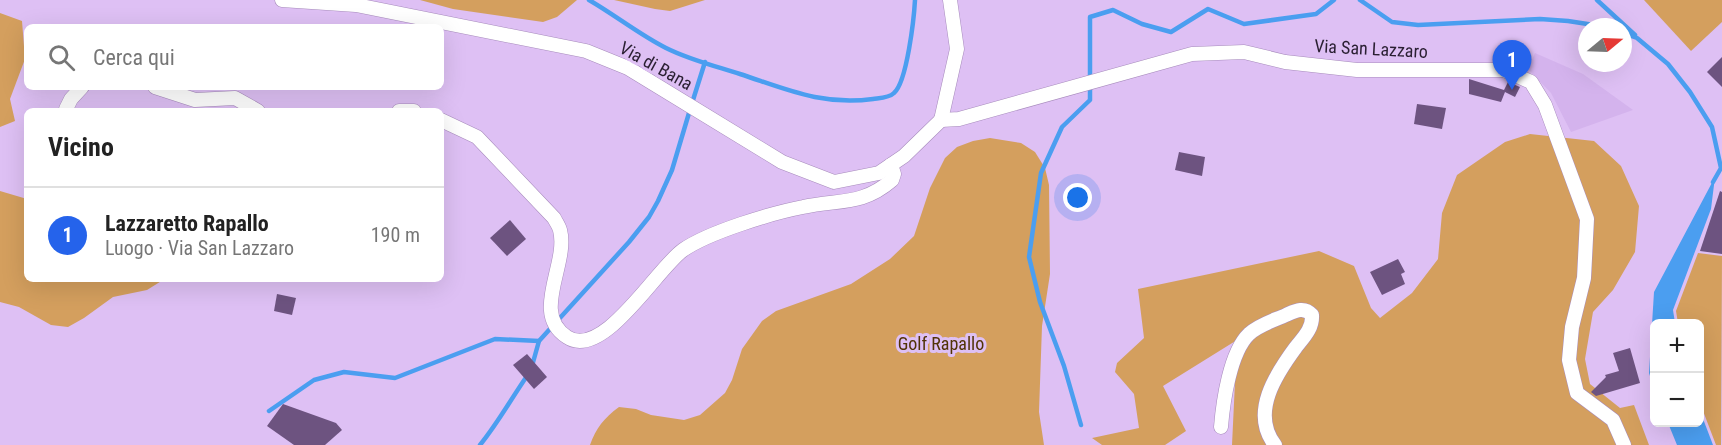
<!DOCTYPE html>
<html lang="it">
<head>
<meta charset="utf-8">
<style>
  :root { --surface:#fff; --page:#f6f6f6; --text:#222; --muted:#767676; --line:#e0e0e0; --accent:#2563eb }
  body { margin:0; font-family:"Roboto Condensed",sans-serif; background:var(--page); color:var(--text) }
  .controls { position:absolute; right:18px; bottom:18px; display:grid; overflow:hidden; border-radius:9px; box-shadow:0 6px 24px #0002 }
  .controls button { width:54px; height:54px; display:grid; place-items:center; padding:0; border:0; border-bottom:2px solid var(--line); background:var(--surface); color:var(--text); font:30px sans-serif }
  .compass { position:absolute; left:1578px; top:18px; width:54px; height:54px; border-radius:50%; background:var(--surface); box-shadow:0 6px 24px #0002; rotate:71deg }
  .you { position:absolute; left:1078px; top:198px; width:21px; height:21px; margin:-15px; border:4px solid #fff; border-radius:50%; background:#1a73e8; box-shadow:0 0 0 9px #1a73e833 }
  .badge { display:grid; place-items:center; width:39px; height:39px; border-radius:50%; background:var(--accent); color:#fff; font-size:20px; font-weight:700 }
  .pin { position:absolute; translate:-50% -50px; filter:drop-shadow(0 2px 3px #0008) }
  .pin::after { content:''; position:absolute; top:32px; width:21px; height:18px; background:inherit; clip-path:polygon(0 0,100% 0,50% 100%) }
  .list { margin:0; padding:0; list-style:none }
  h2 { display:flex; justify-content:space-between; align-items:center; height:78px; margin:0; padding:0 24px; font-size:26px }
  h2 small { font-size:20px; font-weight:400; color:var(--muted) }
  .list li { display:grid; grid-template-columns:39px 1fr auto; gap:18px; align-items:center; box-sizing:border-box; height:96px; padding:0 24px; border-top:2px solid var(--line) }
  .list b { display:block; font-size:22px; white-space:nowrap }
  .list p { margin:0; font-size:20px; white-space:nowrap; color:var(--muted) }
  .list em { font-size:20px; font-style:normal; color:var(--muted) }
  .icon { flex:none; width:33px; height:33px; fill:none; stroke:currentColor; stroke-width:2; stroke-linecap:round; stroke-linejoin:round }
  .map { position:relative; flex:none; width:1722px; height:445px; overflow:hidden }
  .search { position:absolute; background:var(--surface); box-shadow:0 6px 24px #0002; left:24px; top:24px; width:420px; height:66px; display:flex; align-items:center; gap:15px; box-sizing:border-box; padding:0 21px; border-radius:9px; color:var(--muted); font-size:22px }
  .panel { position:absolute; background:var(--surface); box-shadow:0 6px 24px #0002; left:24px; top:108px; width:420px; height:174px; border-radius:9px }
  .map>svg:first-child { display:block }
  .built { fill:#d4b3ed }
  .green { fill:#d49f5e }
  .water { fill:#4b9ef0 }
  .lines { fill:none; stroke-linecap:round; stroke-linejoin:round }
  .stream { stroke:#4b9ef0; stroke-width:4.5 }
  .building { fill:#6d5380 }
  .minor-casing { stroke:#a78bbc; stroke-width:15 }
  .minor { stroke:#fff; stroke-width:14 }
  .labels { text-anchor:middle; stroke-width:6; stroke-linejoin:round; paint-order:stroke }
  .street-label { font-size:18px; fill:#2a1f32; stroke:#dec0f4 }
  .park-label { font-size:18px; fill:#513306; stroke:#dec0f4 }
</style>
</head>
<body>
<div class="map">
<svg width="1722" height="445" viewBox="0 0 1722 445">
  <rect width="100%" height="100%" fill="#dec0f4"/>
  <polygon class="built" points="1535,53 1583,74 1633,110 1571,132 1551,93 1528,69"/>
  <g class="green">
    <polygon points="420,0 577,0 557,17 543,22 453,9"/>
    <polygon points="614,0 705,0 670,11 655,9"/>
    <polygon points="1644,0 1722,0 1722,22 1691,51"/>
    <polygon points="0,13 22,21 25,59 10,99 15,121 0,127"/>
    <polygon points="1530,134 1594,141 1621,166 1639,206 1635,252 1613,290 1593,312 1585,359 1590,384 1620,408 1634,405 1649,445 1232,445 1237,340 1163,386 1186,431 1165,445 1102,445 1092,438 1139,428 1134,394 1115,372 1117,363 1144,338 1138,289 1319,251 1354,266 1371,308 1380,318 1412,293 1438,259 1442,213 1457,175 1505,142"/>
    <path d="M990 138 1021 143 1035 152 1045 168 1049 185 1050 274 1042 326 1039 412 1044 445H590C596 428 604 418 619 407L636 409 651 415 684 420 700 415 725 393 732 380 742 349 762 321 776 311 851 284 890 259 914 236 930 188 945 158 957 147 973 141Z"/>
    <polygon points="0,191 27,199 27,279 163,280 147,290 113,297 84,318 68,327 51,325 19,307 0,302"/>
    <polygon points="1698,253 1722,256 1721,445 1716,445 1700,403 1700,324 1678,323 1676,311"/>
  </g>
  <g class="water">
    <polygon points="1715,177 1711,209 1673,310 1675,323 1654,324 1654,388 1649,373 1654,292"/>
    <polygon points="1700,411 1713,445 1677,445 1668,423 1700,422"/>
  </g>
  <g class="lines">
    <g class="stream">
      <path d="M589 0C615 15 640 35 666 48 690 60 715 66 740 74 786 89 822 106 873 99 880 98 889 98 894 93 907 82 914 18 915 0"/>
      <polyline points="1360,0 1392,22 1418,25 1540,19 1568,21 1607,27"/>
      <polyline points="1597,0 1635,35"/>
      <polyline points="1623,33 1637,38 1668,64 1690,92 1712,127 1721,168 1713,182"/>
      <polyline points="693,100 705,62"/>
      <polyline points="532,366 539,341 629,242 649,217 658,201 672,170 689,113"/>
      <polyline points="269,411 314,380 344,372 395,378 495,339 539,341"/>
      <polyline points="1081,425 1064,366 1040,302 1029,257 1041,173 1062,127 1090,100 1090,17 1113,10 1142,24 1171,32 1208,9 1244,24 1316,14 1334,0"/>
      <path d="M480 445C498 423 511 399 527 376"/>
    </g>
  </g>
  <g class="building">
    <polygon points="1722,57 1722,87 1707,72"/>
    <polygon points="1469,79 1504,90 1508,82 1520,87 1515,97 1505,92 1501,102 1469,94"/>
    <polygon points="1417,104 1446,108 1442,129 1414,124"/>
    <polygon points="1179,152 1205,157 1202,176 1175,170"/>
    <polygon points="1720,191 1722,192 1722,254 1700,251"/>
    <polygon points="510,220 526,239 507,256 490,238"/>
    <polygon points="1398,259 1405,272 1401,274 1405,284 1382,295 1370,272"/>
    <polygon points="277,294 296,298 292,315 274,311"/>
    <polygon points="1630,348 1640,383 1596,396 1591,392 1606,377 1605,375 1619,371 1613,353"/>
    <polygon points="527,354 547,377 534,389 513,365"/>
    <polygon points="283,404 336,423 342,430 325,445 294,445 267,426"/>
  </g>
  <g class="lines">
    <g class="minor-casing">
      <g id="minor">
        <polyline points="282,0 356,5 586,51 628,68 782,162 834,182 879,173 904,156 941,120"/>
        <polyline points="155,87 195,100 235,98 258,111"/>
        <polyline points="66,109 71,99 82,87"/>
        <polyline points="399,111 414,111"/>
        <path d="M441 120 477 137 554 218C556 222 559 226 560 230 569 264 530 313 567 337 603 361 657 268 683 250 709 232 772 213 803 207 839 199 862 206 892 180L894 174 891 165"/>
        <polyline points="941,120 959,119 1192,54 1244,52 1285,62 1357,70 1504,70 1531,82 1545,105 1587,219 1584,278 1572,327 1569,360 1577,393 1613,420 1624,445"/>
        <polyline points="941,120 957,49 950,0"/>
        <path d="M1221 427C1223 402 1230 352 1249 334 1258 325 1275 320 1286 315 1295 311 1304 306 1312 315 1313 328 1304 337 1296 347 1276 374 1250 413 1275 445"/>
      </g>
    </g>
    <use href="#minor" class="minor"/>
  </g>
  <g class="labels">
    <g class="street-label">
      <text transform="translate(1371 49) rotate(3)" y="6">Via San Lazzaro</text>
      <text transform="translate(656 66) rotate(29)" y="6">Via di Bana</text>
    </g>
    <g class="park-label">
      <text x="941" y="350">Golf Rapallo</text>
    </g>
  </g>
</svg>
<div class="controls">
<button>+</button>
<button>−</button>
</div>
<svg class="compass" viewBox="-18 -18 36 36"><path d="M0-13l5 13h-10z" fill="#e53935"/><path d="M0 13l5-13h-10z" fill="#767676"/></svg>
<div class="you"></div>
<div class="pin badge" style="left:1512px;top:90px">1</div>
<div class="search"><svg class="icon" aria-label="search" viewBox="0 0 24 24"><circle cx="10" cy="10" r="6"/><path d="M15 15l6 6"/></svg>Cerca qui</div>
<section class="panel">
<h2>Vicino<small></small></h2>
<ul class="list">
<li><span class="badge">1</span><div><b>Lazzaretto Rapallo</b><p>Luogo · Via San Lazzaro</p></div><em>190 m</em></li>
</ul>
</section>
</div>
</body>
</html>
